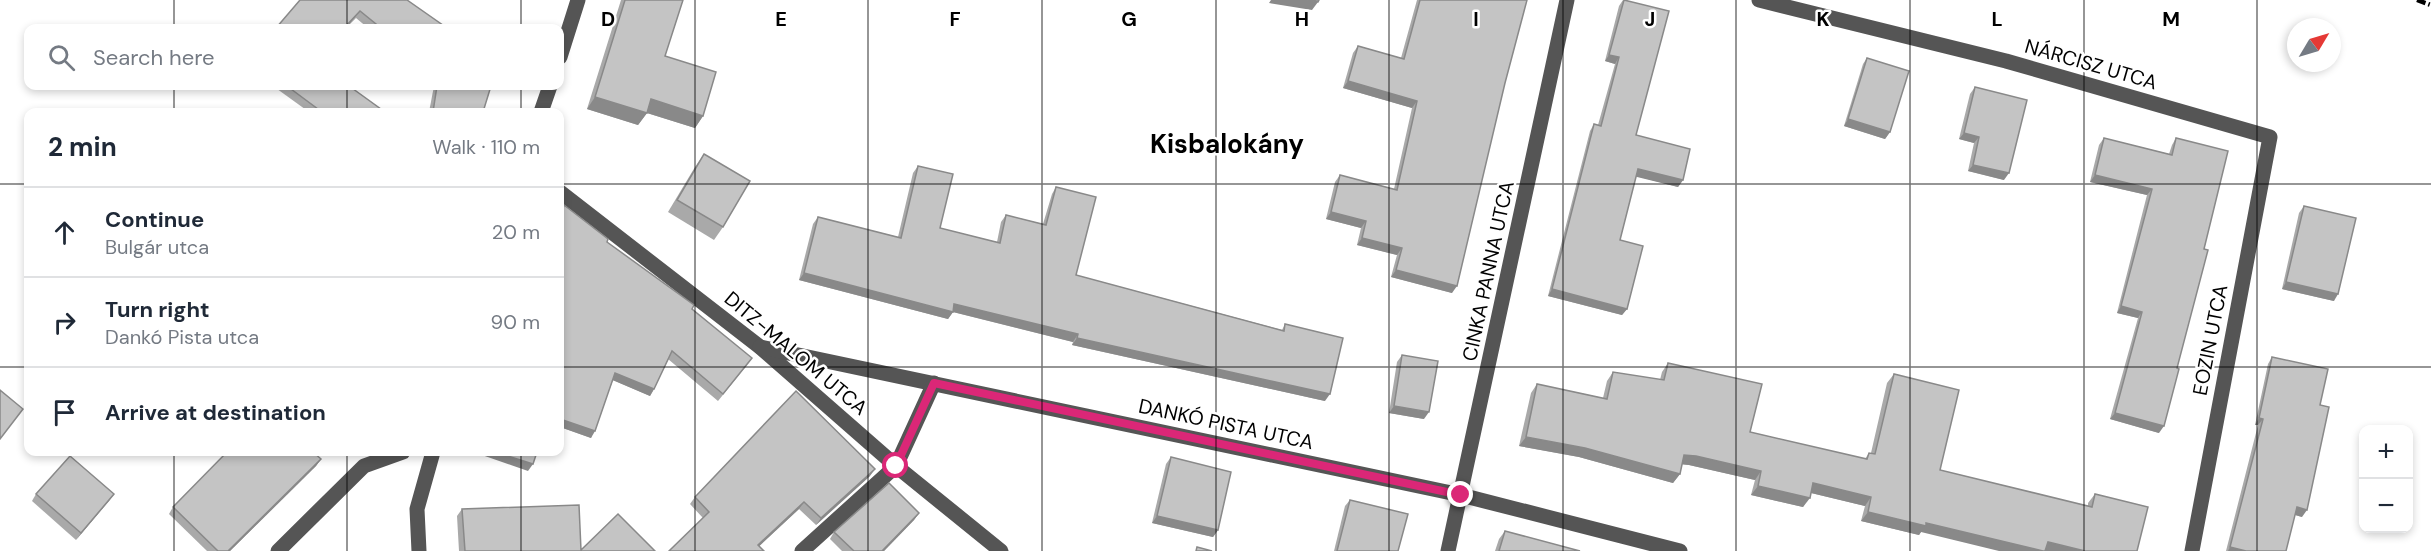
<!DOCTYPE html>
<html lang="en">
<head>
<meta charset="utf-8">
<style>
  :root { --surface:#fff; --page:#f6f6f7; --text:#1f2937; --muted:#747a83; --line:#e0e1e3 }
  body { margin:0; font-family:"DM Sans",sans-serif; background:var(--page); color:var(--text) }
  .controls { position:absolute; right:18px; bottom:18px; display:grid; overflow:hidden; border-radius:12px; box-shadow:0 3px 9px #0003 }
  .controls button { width:54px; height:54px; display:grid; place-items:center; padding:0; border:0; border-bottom:2px solid var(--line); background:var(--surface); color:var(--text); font:30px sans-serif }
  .compass { position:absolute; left:2287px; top:18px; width:54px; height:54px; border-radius:50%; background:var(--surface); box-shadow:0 3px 9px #0003; rotate:52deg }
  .stop { position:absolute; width:18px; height:18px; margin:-14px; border:4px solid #db2777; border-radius:50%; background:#fff }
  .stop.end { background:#db2777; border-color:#fff; box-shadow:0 2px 6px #0008 }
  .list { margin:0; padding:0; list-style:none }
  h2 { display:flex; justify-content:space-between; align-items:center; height:78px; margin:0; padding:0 24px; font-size:26px }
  h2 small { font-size:20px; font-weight:400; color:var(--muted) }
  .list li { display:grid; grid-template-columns:39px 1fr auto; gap:18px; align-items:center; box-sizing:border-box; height:90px; padding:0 24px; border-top:2px solid var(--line) }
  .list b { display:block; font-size:22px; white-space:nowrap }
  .list p { margin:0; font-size:20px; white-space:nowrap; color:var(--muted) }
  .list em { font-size:20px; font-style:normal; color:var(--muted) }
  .icon { flex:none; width:33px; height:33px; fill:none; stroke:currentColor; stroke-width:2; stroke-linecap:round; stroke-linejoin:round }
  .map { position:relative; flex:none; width:2431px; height:551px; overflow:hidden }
  .search { position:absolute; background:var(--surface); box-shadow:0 3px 9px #0003; left:24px; top:24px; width:540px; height:66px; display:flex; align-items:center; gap:15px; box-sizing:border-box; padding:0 21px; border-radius:12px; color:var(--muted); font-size:22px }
  .panel { position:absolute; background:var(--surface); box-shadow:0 3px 9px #0003; left:24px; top:108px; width:540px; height:348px; border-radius:12px }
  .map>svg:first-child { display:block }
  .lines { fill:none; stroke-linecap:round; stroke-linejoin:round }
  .minor { stroke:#555; stroke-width:15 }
  .rail { stroke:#000; stroke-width:4.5; stroke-dasharray:9 3 1.5 3; stroke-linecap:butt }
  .wall { fill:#a9a9a9 }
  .shaded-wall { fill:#898989 }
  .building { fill:#c4c4c4; stroke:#898989; stroke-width:1.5 }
  .route { stroke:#db2777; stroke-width:8 }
  .grid { fill:none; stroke:#000; stroke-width:1.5; stroke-opacity:0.55 }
  .labels { text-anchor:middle; stroke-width:5; stroke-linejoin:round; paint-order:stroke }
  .street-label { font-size:20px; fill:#000; stroke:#fff }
  .district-label { font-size:26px; font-weight:bold; fill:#000; stroke:#fff }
  .grid-label { font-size:20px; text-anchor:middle; font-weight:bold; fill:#000; stroke:#fff; stroke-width:5; stroke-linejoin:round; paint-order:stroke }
</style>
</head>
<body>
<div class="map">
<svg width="2431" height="551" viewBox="0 0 2431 551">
  <rect width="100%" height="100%" fill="#fff"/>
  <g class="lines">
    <g class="minor">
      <polyline points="1759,0 2006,61 2270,137 2192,551"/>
      <polyline points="560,57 578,0"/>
      <polyline points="541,112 550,86"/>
      <polyline points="560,192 760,347 896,466 1001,551"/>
      <polyline points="760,347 1461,495 1680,551"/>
      <polyline points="278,551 364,466 403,452"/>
      <polyline points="419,551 417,509 433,452"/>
      <polyline points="802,551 896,466 934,383"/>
      <polyline points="1448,551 1567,0"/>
    </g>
    <polyline class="rail" points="2417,0 2431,5"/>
  </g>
  <g class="wall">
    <polygon points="300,0 447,28 368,28 356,18 346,28 276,28"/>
    <polygon points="621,0 683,0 665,56 703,116 695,128 647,113 638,125 587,109"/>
    <polygon points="1417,0 1527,0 1505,83 1452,293 1391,277 1397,255 1357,245 1361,228 1326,219 1335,182 1340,175 1394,189 1412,108 1343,88 1353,53 1358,46 1401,58"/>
    <polygon points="1623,0 1636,135 1683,180 1678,187 1636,176 1620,240 1627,309 1622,315 1548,296 1590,131 1594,124 1598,125 1615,64 1605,61 1619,6"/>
    <polygon points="1867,58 1890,132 1885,139 1844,126 1863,64"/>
    <polygon points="273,86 349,86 385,112 309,112"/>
    <polygon points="434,86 491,86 483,112 429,112"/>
    <polygon points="1975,87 2004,180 1968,171 1974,143 1959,139 1970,94"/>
    <polygon points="2104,138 2169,154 2172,145 2176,138 2159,433 2110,419 2138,318 2117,313 2147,195 2090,182 2099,145"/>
    <polygon points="704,154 723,227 714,240 668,212 695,167"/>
    <polygon points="918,166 940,228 997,242 1001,222 1006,215 1043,224 1052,194 1056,187 1076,275 1282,330 1285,324 1325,401 1072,345 1073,342 953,312 948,319 799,280 813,224 818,217 898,237 913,173"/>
    <polygon points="564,205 607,242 692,309 747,365 718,401 668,359 654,389 650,396 613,380 591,438 560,427 560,211"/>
    <polygon points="2304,206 2334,301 2282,289 2299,213"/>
    <polygon points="1402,355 1424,419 1389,413 1397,362"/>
    <polygon points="2272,357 2320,405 2302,517 2295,515 2286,551 2226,551 2258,425 2255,425 2268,364"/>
    <polygon points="1668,363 1750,432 1865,459 1869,453 1871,453 1887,383 1894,374 1940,470 2088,506 2088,503 2095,494 2148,507 1921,532 1919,535 1861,521 1865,506 1811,493 1803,507 1751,495 1755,480 1689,465 1682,464 1680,474 1673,483 1579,457 1519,446 1531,393 1537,384 1603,398 1607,381 1613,372 1660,380 1662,372"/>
    <polygon points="1171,457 1218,530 1213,537 1152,523 1166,464"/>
    <polygon points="321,459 316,466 230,551 207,551 169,514 173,507"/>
    <polygon points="870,476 816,525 799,509 759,546 703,518 690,504 695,497"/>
    <polygon points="36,494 114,494 76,540 32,501"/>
    <polygon points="1350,500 1398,551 1334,551 1345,506"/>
    <polygon points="462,509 581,550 655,551 459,551 457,516"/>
    <polygon points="919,513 914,520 884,551 842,551 830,539 834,532"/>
    <polygon points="1505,531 1580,551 1495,551 1499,539"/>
  </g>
  <g class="shaded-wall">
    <polygon points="1271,0 1307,0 1318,2 1312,10 1269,3"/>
    <polygon points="360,11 346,28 344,28"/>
    <polygon points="1609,55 1619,57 1615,64 1605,61"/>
    <polygon points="1348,81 1417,101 1412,108 1343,88"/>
    <polygon points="595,97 651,99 703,116 695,128 647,113 638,125 587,109"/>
    <polygon points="1848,119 1890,132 1885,139 1844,126"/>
    <polygon points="1964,133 1979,137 1974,143 1959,139"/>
    <polygon points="1973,165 2009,173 2004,180 1968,171"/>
    <polygon points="1638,169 1683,180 1678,187 1633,176"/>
    <polygon points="2095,175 2152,189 2147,195 2090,182"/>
    <polygon points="1331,212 1366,221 1361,228 1326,219"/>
    <polygon points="1362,238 1402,248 1397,255 1357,245"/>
    <polygon points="1396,270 1457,286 1452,293 1391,277"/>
    <polygon points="804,273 954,304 1078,334 1073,342 953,312 948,319 799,280"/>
    <polygon points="2286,282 2338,294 2334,301 2282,289"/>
    <polygon points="1552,289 1627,309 1622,315 1548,296"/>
    <polygon points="2121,306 2142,312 2138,318 2117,313"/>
    <polygon points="1077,338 1330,394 1325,401 1072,345"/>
    <polygon points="615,373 654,389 650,396 610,379"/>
    <polygon points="1394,406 1429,412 1424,419 1389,413"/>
    <polygon points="2115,413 2164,426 2159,433 2110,419"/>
    <polygon points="2259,418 2263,419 2258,425 2255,425"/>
    <polygon points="560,419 595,431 591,438 560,427"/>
    <polygon points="1526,437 1585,448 1680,474 1673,483 1579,457 1519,446"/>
    <polygon points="481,452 495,452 533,464 528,471 479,454"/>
    <polygon points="1684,455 1696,456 1761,471 1755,480 1689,465 1678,464"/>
    <polygon points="321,459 316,466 230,551 228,551"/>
    <polygon points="875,469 870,476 816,525 821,518"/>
    <polygon points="1813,483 1871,497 1865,506 1807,492"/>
    <polygon points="1758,486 1810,498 1803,507 1751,495"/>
    <polygon points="114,494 109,501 76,540 81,533"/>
    <polygon points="804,502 799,509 754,551 758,545"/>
    <polygon points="2297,507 2307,510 2302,517 2292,514"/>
    <polygon points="1868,512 1926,523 2048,542 2085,551 1999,551 1921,532 1919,535 1861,521"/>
    <polygon points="919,513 914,520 884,551 882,551"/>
    <polygon points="1157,516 1218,530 1213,537 1152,523"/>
    <polygon points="2230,547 2246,551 2228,551"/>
  </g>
  <g class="building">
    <polygon points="300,0 407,0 447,28 381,28 360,11 344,28 276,28"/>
    <polygon points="625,0 683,0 665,56 716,72 703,116 651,99 647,113 595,97"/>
    <polygon points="1307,0 1319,0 1318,2"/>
    <polygon points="1420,0 1527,0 1505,83 1457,286 1396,270 1402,248 1362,238 1366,221 1331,212 1340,175 1397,190 1417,101 1348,81 1358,46 1404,59"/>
    <polygon points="1624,0 1669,11 1636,135 1690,149 1683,180 1638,169 1620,240 1643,246 1627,309 1552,289 1594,124 1601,126 1619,57 1609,55"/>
    <polygon points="1867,58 1909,71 1890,132 1848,119"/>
    <polygon points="287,86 349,86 385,112 322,112"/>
    <polygon points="437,86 491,86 483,112 433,112"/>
    <polygon points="1975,87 2027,100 2009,173 1973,165 1979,137 1964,133"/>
    <polygon points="2104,138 2172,155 2176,138 2228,151 2204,249 2208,250 2177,368 2179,369 2164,426 2115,413 2142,312 2121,306 2152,189 2095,175"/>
    <polygon points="704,154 750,181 723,227 677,200"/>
    <polygon points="918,166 953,174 940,228 1000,243 1006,215 1046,225 1056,187 1096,197 1076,275 1284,331 1285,324 1343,338 1330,394 1077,338 1078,334 954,304 953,312 804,273 818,217 901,238"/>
    <polygon points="564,205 608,239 607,242 694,305 692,309 752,358 723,394 672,351 654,389 615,373 595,431 560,419 560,220"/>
    <polygon points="2304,206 2356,218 2338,294 2286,282"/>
    <polygon points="1402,355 1438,361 1429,412 1394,406"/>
    <polygon points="2272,357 2328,369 2320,405 2329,407 2307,510 2297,507 2286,551 2246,551 2230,547 2263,419 2259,418"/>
    <polygon points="1668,363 1762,384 1750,432 1867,459 1869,453 1875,454 1894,374 1959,390 1940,470 2092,507 2095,494 2148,507 2137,551 2085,551 2048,542 2045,551 2043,551 1926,523 1926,526 1868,512 1871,497 1813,483 1810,498 1758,486 1761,471 1696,456 1684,455 1680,474 1585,448 1526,437 1537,384 1607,399 1613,372 1664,380"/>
    <polygon points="0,390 23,409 0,439"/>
    <polygon points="796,391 875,469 821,518 804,502 758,545 764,551 669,551 709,512 695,497"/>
    <polygon points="227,452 313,452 321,459 228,551 218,551 173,507"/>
    <polygon points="495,452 537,452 533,464"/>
    <polygon points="70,456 114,494 81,533 36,494"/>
    <polygon points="1171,457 1231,472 1218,530 1157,516"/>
    <polygon points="889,483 919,513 882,551 854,551 834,532"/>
    <polygon points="1350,500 1408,514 1398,551 1337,551"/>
    <polygon points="579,505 581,550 618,514 655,551 465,551 462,509"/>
    <polygon points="1505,531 1580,551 1499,551"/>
    <polygon points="1197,547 1212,551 1196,551"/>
  </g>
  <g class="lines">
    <polyline class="route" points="896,466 934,383 1461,495"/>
  </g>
  <path class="grid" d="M174 0V28M347 0V28M521 0V28M695 0V551M868 0V551M1042 0V551M1216 0V551M1389 0V551M1563 0V551M1736 0V551M1910 0V551M2084 0V551M2257 0V551M174 86V112M347 86V112M521 86V112M0 184H28M560 184H2431M0 367H28M560 367H2431M174 452V551M347 452V551M521 452V551"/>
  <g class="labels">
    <g class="street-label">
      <text transform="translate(2091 64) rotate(16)" y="7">NÁRCISZ UTCA</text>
      <text transform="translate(1488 271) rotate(-78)" y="7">CINKA PANNA UTCA</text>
      <text transform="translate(2210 340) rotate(-79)" y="7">EOZIN UTCA</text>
      <text transform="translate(796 353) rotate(40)" y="7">DITZ-MALOM UTCA</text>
      <text transform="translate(1226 424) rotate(12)" y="7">DANKÓ PISTA UTCA</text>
    </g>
    <g class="district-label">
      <text x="1227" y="153">Kisbalokány</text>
    </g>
  </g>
  <g class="grid-label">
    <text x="608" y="26">D</text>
    <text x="781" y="26">E</text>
    <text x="955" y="26">F</text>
    <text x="1129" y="26">G</text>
    <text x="1302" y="26">H</text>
    <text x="1476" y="26">I</text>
    <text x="1650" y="26">J</text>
    <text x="1823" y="26">K</text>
    <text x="1997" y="26">L</text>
    <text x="2171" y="26">M</text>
  </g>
</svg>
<div class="controls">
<button>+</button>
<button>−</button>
</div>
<svg class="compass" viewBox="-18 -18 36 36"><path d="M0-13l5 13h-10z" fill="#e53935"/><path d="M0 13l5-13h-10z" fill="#747a83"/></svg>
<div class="stop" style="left:896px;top:466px"></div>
<div class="stop end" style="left:1461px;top:495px"></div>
<div class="search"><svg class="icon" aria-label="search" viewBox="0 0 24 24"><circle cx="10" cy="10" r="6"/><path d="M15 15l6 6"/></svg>Search here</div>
<section class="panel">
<h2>2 min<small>Walk · 110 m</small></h2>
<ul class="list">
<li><svg class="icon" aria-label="ahead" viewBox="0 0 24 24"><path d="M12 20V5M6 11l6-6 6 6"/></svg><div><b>Continue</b><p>Bulgár utca</p></div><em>20 m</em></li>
<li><svg class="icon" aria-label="right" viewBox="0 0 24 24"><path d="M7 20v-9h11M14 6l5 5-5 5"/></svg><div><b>Turn right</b><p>Dankó Pista utca</p></div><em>90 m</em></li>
<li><svg class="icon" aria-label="arrive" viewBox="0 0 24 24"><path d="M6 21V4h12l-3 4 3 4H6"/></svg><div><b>Arrive at destination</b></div></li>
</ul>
</section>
</div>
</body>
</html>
